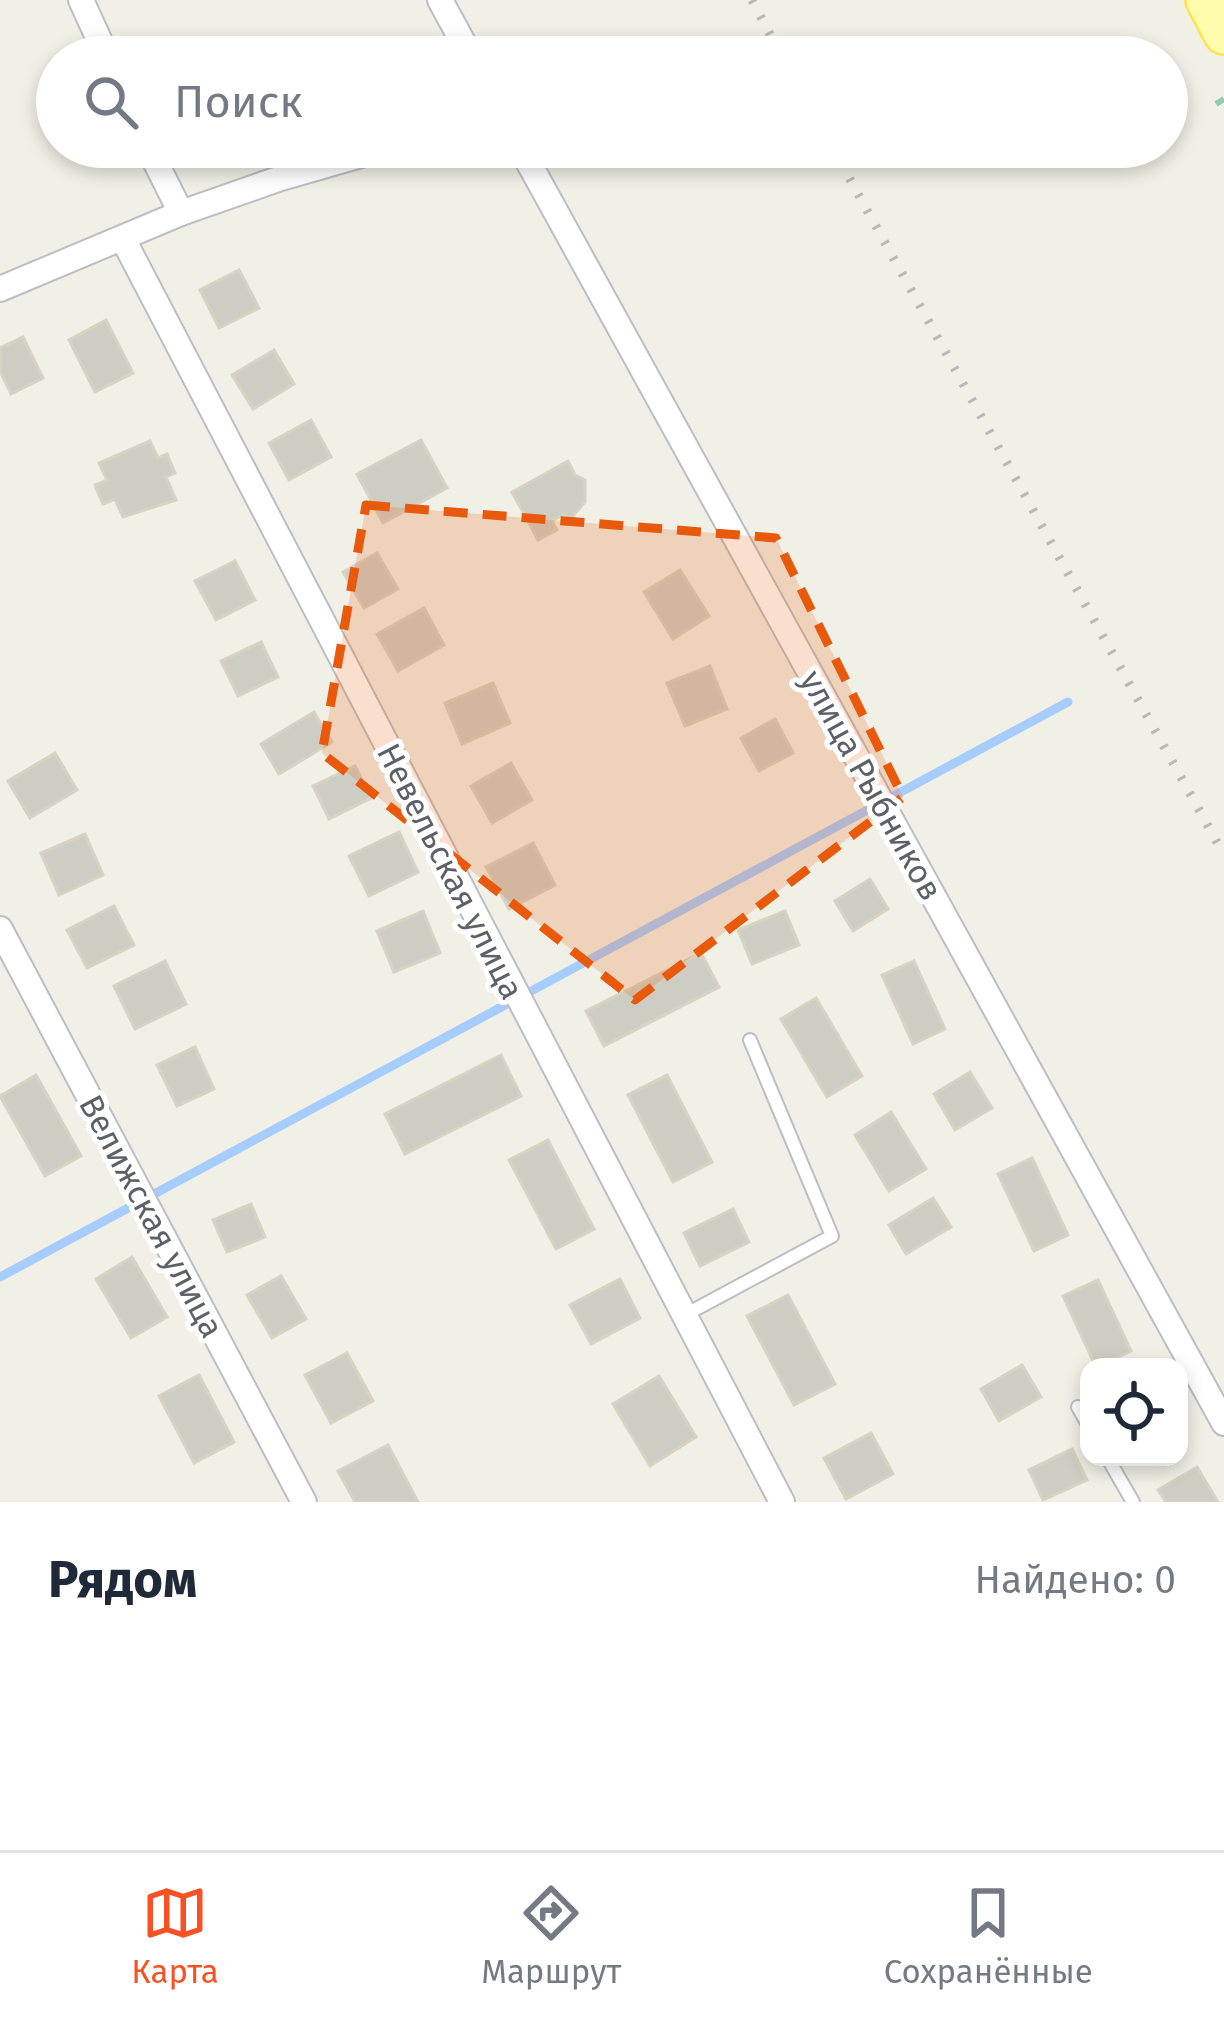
<!DOCTYPE html>
<html lang="ru">
<head>
<meta charset="utf-8">
<style>
  :root { --surface:#fff; --page:#f2f2f3; --text:#1f2937; --muted:#747a83; --line:#e0e1e3; --accent:#f85124 }
  body { margin:0; font-family:"Fira Sans",sans-serif; background:var(--page); color:var(--text) }
  .controls { position:absolute; right:36px; bottom:36px; display:grid; overflow:hidden; border-radius:24px; box-shadow:0 6px 18px #0003 }
  .controls button { width:108px; height:108px; display:grid; place-items:center; padding:0; border:0; border-bottom:3px solid var(--line); background:var(--surface); color:var(--text); font:60px sans-serif }
  .list { margin:0; padding:0; list-style:none }
  h2 { display:flex; justify-content:space-between; align-items:center; height:156px; margin:0; padding:0 48px; font-size:51px }
  h2 small { font-size:39px; font-weight:400; color:var(--muted) }
  .icon { flex:none; width:66px; height:66px; fill:none; stroke:currentColor; stroke-width:2; stroke-linecap:round; stroke-linejoin:round }
  .map { position:relative; flex:none; width:1224px; height:1502px; overflow:hidden }
  .search { position:absolute; background:var(--surface); box-shadow:0 6px 18px #0003; left:36px; right:36px; top:36px; height:132px; display:flex; align-items:center; gap:30px; box-sizing:border-box; padding:0 42px; border-radius:66px; color:var(--muted); font-size:45px }
  .sheet { height:348px; background:var(--surface) }
  nav { display:flex; justify-content:space-around; align-items:center; box-sizing:border-box; height:168px; border-top:3px solid var(--line); background:var(--surface); font-size:33px; color:var(--muted) }
  nav a { display:grid; justify-items:center; gap:6px }
  nav .on { color:var(--accent) }
  .map>svg:first-child { display:block }
  .lines { fill:none; stroke-linecap:round; stroke-linejoin:round }
  .stream { stroke:#a7cdff; stroke-width:9 }
  .building { fill:#cecdc4; stroke:#d6d3c3; stroke-width:3 }
  .service-casing { stroke:#bdbec5; stroke-width:16 }
  .minor-casing { stroke:#bdbec5; stroke-width:28 }
  .primary-casing { stroke:#fee452; stroke-width:44 }
  .path { stroke:#97c9ac; stroke-width:6; stroke-dasharray:12 6; stroke-linecap:butt }
  .service { stroke:#fff; stroke-width:12 }
  .minor { stroke:#fff; stroke-width:24 }
  .primary { stroke:#fffdac; stroke-width:39 }
  .rail { stroke:#b9b9ba; stroke-width:9; stroke-dasharray:3 15; stroke-linecap:butt }
  .marked { fill:#e8590c; fill-opacity:0.2; stroke:#e8590c; stroke-width:9; stroke-dasharray:24 15; stroke-linejoin:round }
  .labels { text-anchor:middle; stroke-width:10; stroke-linejoin:round; paint-order:stroke }
  .street-label { font-size:33px; fill:#5d6067; stroke:#fff }
</style>
</head>
<body>
<div class="map">
<svg width="1224" height="1502" viewBox="0 0 1224 1502">
  <rect width="100%" height="100%" fill="#f1f0e6"/>
  <g class="lines">
    <polyline class="stream" points="0,1277 1068,702"/>
  </g>
  <g class="building">
    <polygon points="239,270 259,308 219,328 200,290"/>
    <polygon points="106,320 133,373 95,392 69,340"/>
    <polygon points="23,337 43,378 11,394 0,371 0,348"/>
    <polygon points="274,350 294,384 253,409 232,375"/>
    <polygon points="311,420 331,457 289,480 269,443"/>
    <polygon points="421,440 447,488 383,523 357,474"/>
    <polygon points="150,441 158,458 167,454 175,473 166,477 176,500 123,517 115,499 103,504 95,485 107,480 99,463"/>
    <polygon points="568,461 575,475 585,480 585,502 571,518 563,515 552,521 557,530 538,540 512,492"/>
    <polygon points="377,553 398,589 364,608 343,572"/>
    <polygon points="235,561 255,600 216,620 195,581"/>
    <polygon points="680,570 709,616 673,639 644,592"/>
    <polygon points="424,608 444,645 398,671 377,634"/>
    <polygon points="261,642 278,677 238,696 221,661"/>
    <polygon points="710,666 727,709 685,726 667,683"/>
    <polygon points="493,683 510,723 462,744 445,703"/>
    <polygon points="314,712 332,742 279,774 261,744"/>
    <polygon points="775,719 793,753 759,771 741,738"/>
    <polygon points="55,753 77,790 30,818 8,781"/>
    <polygon points="511,763 532,800 492,823 471,786"/>
    <polygon points="355,766 371,798 329,819 313,786"/>
    <polygon points="399,832 418,872 369,896 349,856"/>
    <polygon points="85,834 103,875 59,895 41,853"/>
    <polygon points="533,843 555,885 509,909 486,867"/>
    <polygon points="870,879 888,909 853,931 835,901"/>
    <polygon points="114,906 134,945 87,968 67,930"/>
    <polygon points="423,911 440,953 394,972 377,931"/>
    <polygon points="785,911 799,945 752,964 738,930"/>
    <polygon points="701,953 719,987 604,1046 586,1011"/>
    <polygon points="165,961 186,1004 135,1029 114,986"/>
    <polygon points="914,961 945,1029 913,1044 882,975"/>
    <polygon points="816,998 862,1076 827,1097 781,1019"/>
    <polygon points="195,1047 214,1089 177,1106 157,1065"/>
    <polygon points="501,1055 521,1096 405,1154 385,1114"/>
    <polygon points="970,1072 992,1108 955,1130 934,1094"/>
    <polygon points="36,1075 81,1156 45,1176 0,1096"/>
    <polygon points="667,1075 712,1162 673,1182 628,1095"/>
    <polygon points="891,1112 926,1169 889,1191 855,1135"/>
    <polygon points="548,1140 594,1229 556,1249 509,1160"/>
    <polygon points="1032,1158 1068,1235 1034,1251 998,1174"/>
    <polygon points="933,1198 951,1227 906,1254 889,1225"/>
    <polygon points="251,1204 265,1237 227,1252 213,1220"/>
    <polygon points="733,1209 749,1242 700,1266 684,1233"/>
    <polygon points="132,1257 167,1317 131,1338 96,1279"/>
    <polygon points="281,1276 306,1319 272,1338 247,1295"/>
    <polygon points="620,1279 640,1318 591,1344 570,1305"/>
    <polygon points="1098,1280 1131,1351 1096,1367 1063,1296"/>
    <polygon points="788,1295 835,1384 794,1405 747,1316"/>
    <polygon points="347,1353 373,1401 331,1423 305,1375"/>
    <polygon points="1022,1365 1041,1397 999,1421 981,1389"/>
    <polygon points="199,1375 234,1442 194,1463 159,1396"/>
    <polygon points="659,1376 696,1437 650,1466 613,1404"/>
    <polygon points="871,1433 893,1474 846,1499 824,1458"/>
    <polygon points="388,1445 418,1502 355,1502 338,1471"/>
    <polygon points="1072,1449 1087,1480 1043,1500 1029,1470"/>
    <polygon points="1197,1467 1218,1502 1166,1502 1158,1490"/>
  </g>
  <g class="lines">
    <g class="service-casing">
      <g id="service">
        <polyline points="683,1316 832,1236 750,1040"/>
        <polyline points="1078,1407 1089,1426"/>
        <polyline points="1107,1457 1133,1502"/>
      </g>
    </g>
    <g class="minor-casing">
      <g id="minor">
        <polyline points="81,0 107,57"/>
        <polyline points="440,0 471,57"/>
        <polyline points="148,147 181,213"/>
        <polyline points="520,147 1224,1423"/>
        <polyline points="123,239 782,1502"/>
        <polyline points="0,289 181,213 281,178 389,147"/>
        <polyline points="0,929 304,1502"/>
      </g>
    </g>
    <g class="primary-casing">
      <polyline id="primary" points="1206,0 1224,34"/>
    </g>
    <polyline class="path" points="1216,104 1224,99"/>
    <use href="#service" class="service"/>
    <use href="#minor" class="minor"/>
    <use href="#primary" class="primary"/>
    <g class="rail">
      <polyline points="752,0 782,57"/>
      <polyline points="832,147 1224,855"/>
    </g>
  </g>
  <path class="marked" d="M366 505 776 538 903 797 635 1000 322 753Z"/>
  <g class="labels">
    <g class="street-label">
      <text transform="translate(872 785) rotate(61)" y="12">улица Рыбников</text>
      <text transform="translate(451 871) rotate(63)" y="12">Невельская улица</text>
      <text transform="translate(152 1216) rotate(62)" y="12">Велижская улица</text>
    </g>
  </g>
</svg>
<div class="controls">
<button><svg class="icon" aria-label="locate" viewBox="0 0 24 24"><circle cx="12" cy="12" r="6"/><path d="M12 2v4M12 18v4M2 12h4M18 12h4"/></svg></button>
</div>
<div class="search"><svg class="icon" aria-label="search" viewBox="0 0 24 24"><circle cx="10" cy="10" r="6"/><path d="M15 15l6 6"/></svg>Поиск</div>
</div>
<section class="sheet">
<h2>Рядом<small>Найдено: 0</small></h2>
<ul class="list">
</ul>
</section>
<nav>
<a class="on"><svg class="icon" aria-label="map" viewBox="0 0 24 24"><path d="M3 6l6-2 6 2 6-2v14l-6 2-6-2-6 2zM9 4v14M15 6v14"/></svg>Карта</a>
<a><svg class="icon" aria-label="directions" viewBox="0 0 24 24"><path d="M12 3l9 9-9 9-9-9zM9 14v-3h6M13 9l2 2-2 2"/></svg>Маршрут</a>
<a><svg class="icon" aria-label="saved" viewBox="0 0 24 24"><path d="M7 4h10v16l-5-4-5 4z"/></svg>Сохранённые</a>
</nav>
</body>
</html>
